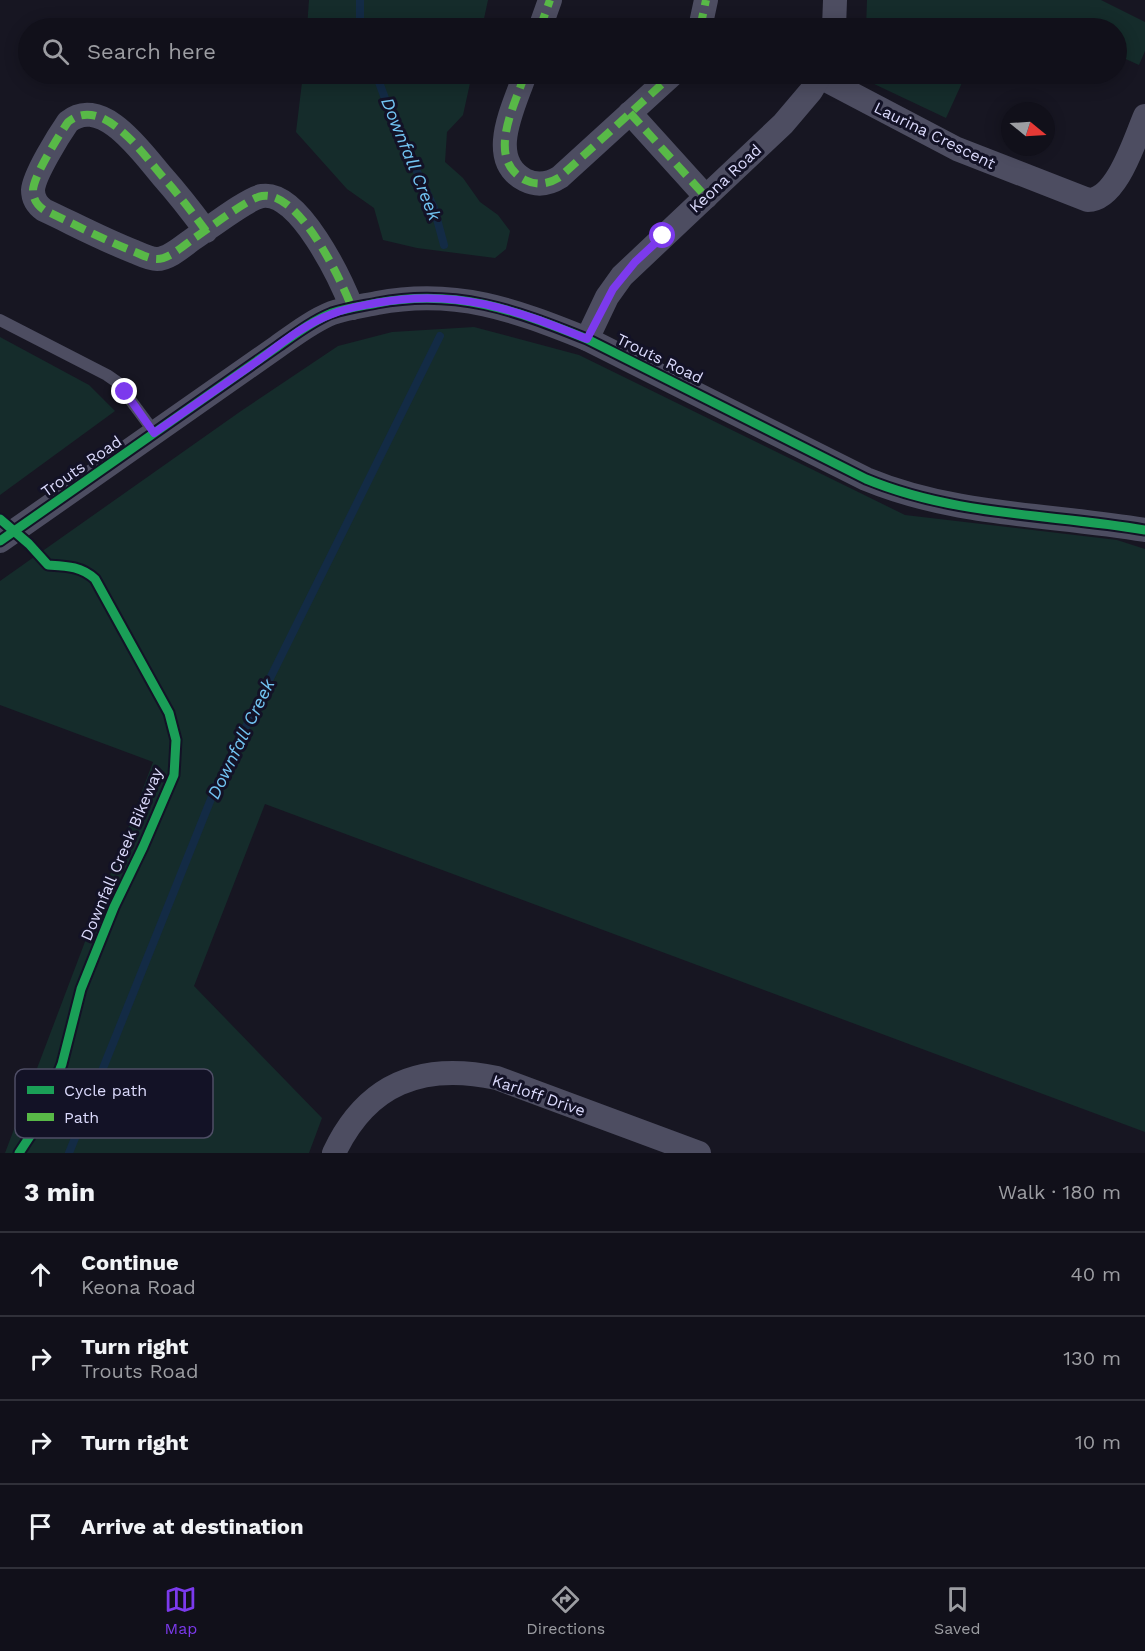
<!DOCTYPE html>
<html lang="en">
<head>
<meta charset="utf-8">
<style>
  :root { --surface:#11101a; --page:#1a1923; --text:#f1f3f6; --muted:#9c9da2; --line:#303039; --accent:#7c3aed }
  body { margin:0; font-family:"Work Sans",sans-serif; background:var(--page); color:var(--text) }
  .compass { position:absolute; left:1001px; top:102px; width:54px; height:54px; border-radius:50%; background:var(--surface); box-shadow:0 3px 15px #0003; rotate:108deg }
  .stop { position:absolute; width:18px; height:18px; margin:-14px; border:4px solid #7c3aed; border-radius:50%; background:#fff }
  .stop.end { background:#7c3aed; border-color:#fff; box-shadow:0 2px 6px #0008 }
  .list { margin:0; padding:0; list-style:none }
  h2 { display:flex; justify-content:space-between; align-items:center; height:78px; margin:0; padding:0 24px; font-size:26px }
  h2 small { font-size:20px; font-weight:400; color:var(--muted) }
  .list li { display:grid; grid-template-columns:39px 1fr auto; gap:18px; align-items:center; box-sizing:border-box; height:84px; padding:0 24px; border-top:2px solid var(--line) }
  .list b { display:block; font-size:22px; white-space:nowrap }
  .list p { margin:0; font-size:20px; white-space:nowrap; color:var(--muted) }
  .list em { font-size:20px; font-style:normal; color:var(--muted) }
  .icon { flex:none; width:33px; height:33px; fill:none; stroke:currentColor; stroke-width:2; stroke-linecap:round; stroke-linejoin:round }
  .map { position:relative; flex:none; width:1145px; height:1153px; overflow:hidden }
  .search { position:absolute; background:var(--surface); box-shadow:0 3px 15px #0003; left:18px; right:18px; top:18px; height:66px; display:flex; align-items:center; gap:15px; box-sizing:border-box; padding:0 21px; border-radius:33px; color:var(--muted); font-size:22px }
  .sheet { height:414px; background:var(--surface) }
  nav { display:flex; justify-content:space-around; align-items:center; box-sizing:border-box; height:84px; border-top:2px solid var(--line); background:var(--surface); font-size:16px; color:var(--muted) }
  nav a { display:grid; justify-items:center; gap:3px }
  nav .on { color:var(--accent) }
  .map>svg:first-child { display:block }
  .green { fill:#152c2b }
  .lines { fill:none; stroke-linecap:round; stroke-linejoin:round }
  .stream { stroke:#132b45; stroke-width:8 }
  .service { stroke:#4d4d61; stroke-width:12 }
  .minor { stroke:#4d4d61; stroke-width:24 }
  .quiet { stroke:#58b947; stroke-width:8; stroke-dasharray:15 8; stroke-linecap:butt }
  .cycleway-casing { stroke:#131226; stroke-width:13 }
  .cycleway { stroke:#1a9f57; stroke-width:9 }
  .route { stroke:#7c3aed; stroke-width:8 }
  .labels { text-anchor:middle; stroke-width:6; stroke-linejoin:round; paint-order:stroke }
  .street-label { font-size:16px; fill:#dbdafc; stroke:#131226 }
  .water-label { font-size:18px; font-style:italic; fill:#72c4f2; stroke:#131226 }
  .key { fill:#131226; stroke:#4f4e66; stroke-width:1.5 }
  .key-label { font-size:16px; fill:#dbdafc }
</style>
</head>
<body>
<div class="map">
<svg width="1145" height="1153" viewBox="0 0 1145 1153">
  <rect width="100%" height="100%" fill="#171622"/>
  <g class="green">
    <polygon points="309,0 488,0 482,28 307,28"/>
    <polygon points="867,0 1101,0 1145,22 1145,51 1139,65 1117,55 1116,28 866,28"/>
    <polygon points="303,74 472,74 463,115 447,132 445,162 463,178 480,202 498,215 510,231 506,249 495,258 417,248 383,240 374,208 347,189 296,132"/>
    <polygon points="867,74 966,74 946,118 872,83"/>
    <polygon points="474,327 579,355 905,515 1117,540 1145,549 1145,1132 265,804 194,986 322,1118 309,1153 5,1153 153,762 0,705 0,581 241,411 338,346 392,332"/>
    <polygon points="0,337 89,385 115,411 0,495"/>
  </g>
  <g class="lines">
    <g class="stream">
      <polyline points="360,28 360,0"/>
      <polyline points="376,74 393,120 434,208 444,245"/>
      <polyline points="69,1153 215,789 440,336"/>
    </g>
    <polyline class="service" points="0,320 107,375 117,382 155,433"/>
    <g class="minor">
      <polyline points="540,28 550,0"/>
      <polyline points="700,28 706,0"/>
      <polyline points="834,28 835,0"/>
      <path d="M525 74C515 105 485 159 525 180 537 186 549 184 560 177L673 74"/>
      <path d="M820 77 957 149 1088 200C1117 200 1135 139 1145 116"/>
      <polyline points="630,113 706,197"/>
      <path d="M206 231C192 212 178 194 162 176 143 154 102 94 68 122 59 135 34 175 33 190 33 199 37 205 44 210 74 224 104 240 135 252 142 255 150 259 157 259 169 259 183 246 193 239 207 230 248 198 262 196 299 190 341 280 352 308"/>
      <polyline points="587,339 607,297 622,276 783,124 811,91 821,74"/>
      <path d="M0 541 277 347C294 335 312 321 332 313 347 308 362 306 377 303 456 288 515 310 587 339L866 479C955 516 1051 514 1145 530"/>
      <path d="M334 1153C367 1083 422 1062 497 1078L699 1153"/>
    </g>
    <g class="quiet">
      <polyline points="540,28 550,0"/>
      <polyline points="700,28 706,0"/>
      <path d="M525 74C515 105 485 159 525 180 537 186 549 184 560 177L673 74"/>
      <polyline points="630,113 706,197"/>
      <path d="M206 231C192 212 178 194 162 176 143 154 102 94 68 122 59 135 34 175 33 190 33 199 37 205 44 210 74 224 104 240 135 252 142 255 150 259 157 259 169 259 183 246 193 239 207 230 248 198 262 196 299 190 341 280 352 308"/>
    </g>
    <g class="cycleway-casing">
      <g id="cycleway">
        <path d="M0 519 29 544 48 565C66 566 81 566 95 579L169 713 176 740 174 775 143 847 114 907 81 989 62 1064 38 1124 19 1153"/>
        <path d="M0 541 277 347C294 335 312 321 332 313 347 308 362 306 377 303 456 288 515 310 587 339L866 479C955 516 1051 514 1145 530"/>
      </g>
    </g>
    <use href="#cycleway" class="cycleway"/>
  </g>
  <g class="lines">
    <path class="route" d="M125 392 154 433C189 409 224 384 259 360 282 343 305 324 332 314 346 308 361 306 376 303 456 288 514 309 587 339L613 289 635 262 663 236"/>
  </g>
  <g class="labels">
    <g class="street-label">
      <text transform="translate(935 135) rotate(26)" y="6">Laurina Crescent</text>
      <text transform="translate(725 178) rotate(-43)" y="6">Keona Road</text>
      <text transform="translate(660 358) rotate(26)" y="6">Trouts Road</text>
      <text transform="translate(81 466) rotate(-35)" y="6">Trouts Road</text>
      <text transform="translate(121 854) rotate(-67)" y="6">Downfall Creek Bikeway</text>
      <text transform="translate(539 1095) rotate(19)" y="6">Karloff Drive</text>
    </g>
    <g class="water-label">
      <text transform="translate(411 159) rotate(68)" y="6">Downfall Creek</text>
      <text transform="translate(241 739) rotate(-64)" y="6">Downfall Creek</text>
    </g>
  </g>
  <rect x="15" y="1069" width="198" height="69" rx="9" class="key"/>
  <rect x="27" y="1086" width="27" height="8" fill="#1a9f57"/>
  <rect x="27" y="1113" width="27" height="8" fill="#58b947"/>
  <g class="key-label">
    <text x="64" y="1096">Cycle path</text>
    <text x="64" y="1123">Path</text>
  </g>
</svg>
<svg class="compass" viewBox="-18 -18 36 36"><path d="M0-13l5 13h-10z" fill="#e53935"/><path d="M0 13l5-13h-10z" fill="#9c9da2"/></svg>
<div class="stop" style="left:663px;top:236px"></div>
<div class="stop end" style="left:125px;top:392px"></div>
<div class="search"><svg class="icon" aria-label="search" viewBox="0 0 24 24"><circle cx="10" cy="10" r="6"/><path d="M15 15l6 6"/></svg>Search here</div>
</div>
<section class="sheet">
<h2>3 min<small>Walk · 180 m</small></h2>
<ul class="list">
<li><svg class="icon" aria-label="ahead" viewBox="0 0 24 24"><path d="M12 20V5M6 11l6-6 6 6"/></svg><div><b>Continue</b><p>Keona Road</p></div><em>40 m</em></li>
<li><svg class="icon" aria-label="right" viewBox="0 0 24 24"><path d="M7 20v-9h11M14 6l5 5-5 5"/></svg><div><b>Turn right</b><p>Trouts Road</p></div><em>130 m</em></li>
<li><svg class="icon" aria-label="right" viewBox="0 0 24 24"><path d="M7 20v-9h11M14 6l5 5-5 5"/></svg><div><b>Turn right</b></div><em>10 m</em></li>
<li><svg class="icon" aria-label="arrive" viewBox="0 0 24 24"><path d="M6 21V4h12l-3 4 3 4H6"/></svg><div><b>Arrive at destination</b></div></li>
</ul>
</section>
<nav>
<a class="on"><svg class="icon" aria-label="map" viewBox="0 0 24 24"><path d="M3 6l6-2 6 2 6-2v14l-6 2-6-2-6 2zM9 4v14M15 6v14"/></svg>Map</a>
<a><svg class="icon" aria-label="directions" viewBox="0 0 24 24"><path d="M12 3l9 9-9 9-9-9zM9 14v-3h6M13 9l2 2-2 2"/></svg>Directions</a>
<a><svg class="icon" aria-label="saved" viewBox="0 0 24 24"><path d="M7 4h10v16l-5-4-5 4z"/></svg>Saved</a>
</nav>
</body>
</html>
